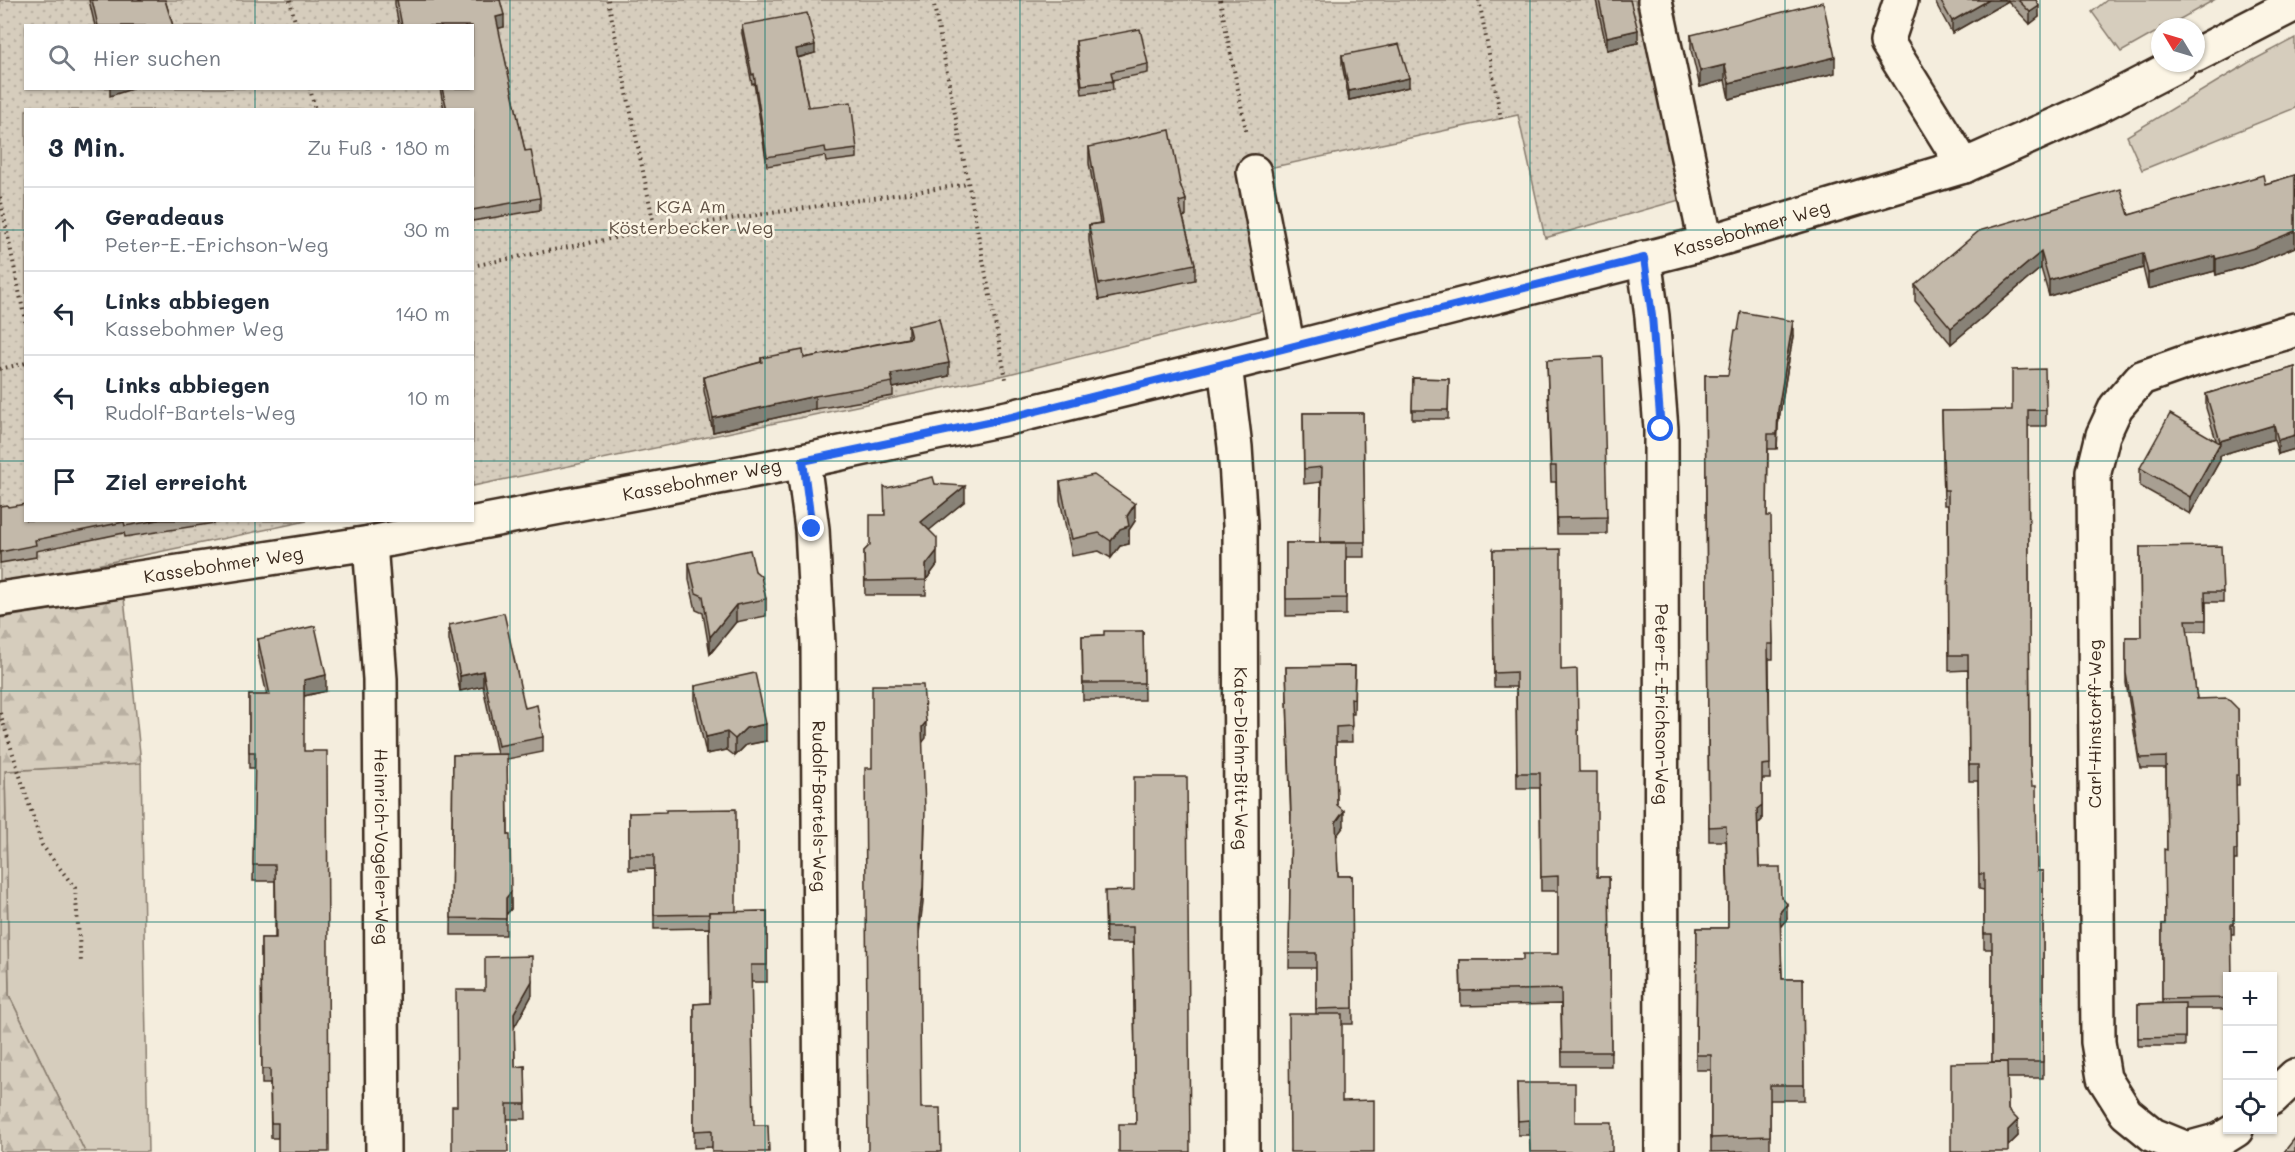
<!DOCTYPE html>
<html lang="de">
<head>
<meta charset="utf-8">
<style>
  :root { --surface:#fff; --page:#f2f2f3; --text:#1f2937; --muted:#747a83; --line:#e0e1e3 }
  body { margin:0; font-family:Mali,sans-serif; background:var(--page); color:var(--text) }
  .controls { position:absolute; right:18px; bottom:18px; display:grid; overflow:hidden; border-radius:0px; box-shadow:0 2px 4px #0004 }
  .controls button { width:54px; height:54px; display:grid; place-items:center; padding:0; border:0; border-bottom:2px solid var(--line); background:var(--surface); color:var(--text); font:30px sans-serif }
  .compass { position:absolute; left:2151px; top:18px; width:54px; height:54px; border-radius:50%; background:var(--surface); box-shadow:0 2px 4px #0004; rotate:308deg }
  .stop { position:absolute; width:18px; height:18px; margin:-14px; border:4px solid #2563eb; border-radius:50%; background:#fff }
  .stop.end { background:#2563eb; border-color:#fff; box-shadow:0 2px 6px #0008 }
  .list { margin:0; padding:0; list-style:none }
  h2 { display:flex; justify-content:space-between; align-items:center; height:78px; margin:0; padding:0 24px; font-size:26px }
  h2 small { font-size:20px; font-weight:400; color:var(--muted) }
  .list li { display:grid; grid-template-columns:39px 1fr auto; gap:18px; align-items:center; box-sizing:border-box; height:84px; padding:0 24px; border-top:2px solid var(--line) }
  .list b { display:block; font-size:22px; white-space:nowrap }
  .list p { margin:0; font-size:20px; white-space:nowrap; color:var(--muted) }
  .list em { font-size:20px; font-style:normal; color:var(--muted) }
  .icon { flex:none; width:33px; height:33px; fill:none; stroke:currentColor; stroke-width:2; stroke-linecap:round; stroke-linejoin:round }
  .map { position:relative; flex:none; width:2295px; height:1152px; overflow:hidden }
  .search { position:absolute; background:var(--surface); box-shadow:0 2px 4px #0004; left:24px; top:24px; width:450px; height:66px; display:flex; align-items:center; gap:15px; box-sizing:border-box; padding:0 21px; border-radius:0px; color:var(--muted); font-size:22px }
  .panel { position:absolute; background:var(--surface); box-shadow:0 2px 4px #0004; left:24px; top:108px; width:450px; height:414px; border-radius:0px }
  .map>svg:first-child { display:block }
  .grass { fill:#d6cdbd; stroke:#887c6e; stroke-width:1.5 }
  .forest { fill:url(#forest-firs); stroke:#887c6e; stroke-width:1.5 }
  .garden { fill:url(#garden-dots); stroke:#887c6e; stroke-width:1.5; fill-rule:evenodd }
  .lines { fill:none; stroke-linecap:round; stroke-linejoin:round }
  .minor-casing { stroke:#3b2a1e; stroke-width:38 }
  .path { stroke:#3b2a1e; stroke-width:4; stroke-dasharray:1.5 4.5; stroke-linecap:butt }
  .minor { stroke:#fcf5e5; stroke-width:33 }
  .wall { fill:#a89f92; stroke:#3b2a1e; stroke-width:1.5 }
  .shaded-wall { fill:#888277; stroke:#3b2a1e; stroke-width:1.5 }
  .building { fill:#c3b9aa; stroke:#3b2a1e; stroke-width:1.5 }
  .route { stroke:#2563eb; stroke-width:8 }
  .grid { fill:none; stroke:#0f766e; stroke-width:1.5; stroke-opacity:0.55 }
  .labels { text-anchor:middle; stroke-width:5; stroke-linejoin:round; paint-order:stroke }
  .park-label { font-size:18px; fill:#625346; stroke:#fcf5e5 }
  .street-label { font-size:18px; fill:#3b2a1e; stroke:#fcf5e5 }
</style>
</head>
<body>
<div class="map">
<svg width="2295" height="1152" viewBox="0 0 2295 1152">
  <defs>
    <pattern id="forest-firs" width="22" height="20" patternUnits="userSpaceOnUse" patternTransform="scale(1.5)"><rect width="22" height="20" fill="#d6cdbd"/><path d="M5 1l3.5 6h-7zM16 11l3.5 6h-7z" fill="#b9b0a2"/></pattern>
    <pattern id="garden-dots" width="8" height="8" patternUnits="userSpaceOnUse" patternTransform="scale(1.5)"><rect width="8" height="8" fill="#d6cdbd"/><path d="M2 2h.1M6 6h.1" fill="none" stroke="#b9b0a2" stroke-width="1.8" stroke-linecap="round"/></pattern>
  </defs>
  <rect width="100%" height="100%" fill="#f4eddd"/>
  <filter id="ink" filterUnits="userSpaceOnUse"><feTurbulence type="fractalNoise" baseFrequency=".0167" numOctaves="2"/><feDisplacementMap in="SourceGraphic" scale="12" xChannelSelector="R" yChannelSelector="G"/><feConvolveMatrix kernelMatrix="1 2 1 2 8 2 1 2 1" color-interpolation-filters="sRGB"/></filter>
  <g filter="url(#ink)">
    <g class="grass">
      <polygon points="2107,0 2214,0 2166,27 2160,27 2160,30 2121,52 2092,12"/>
      <polygon points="2295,38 2295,108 2142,170 2127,136 2248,63"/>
      <polygon points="141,763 148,1152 85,1152 9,995 5,771"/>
    </g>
    <polygon class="forest" points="124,598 141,763 5,771 9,995 85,1152 0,1152 0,618"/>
    <path class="garden" d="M0 0H1635L1683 199 1545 238 1518 115 1241 174 1266 310 1005 375 473 486 472 110H26V520L307 521 0 585ZM26 26H472V88H26Z"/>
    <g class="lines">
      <g class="minor-casing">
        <g id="minor">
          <polyline points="1901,0 1887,42 1964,166"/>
          <polyline points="1655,1 1706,243"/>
          <polyline points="2196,55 2295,4"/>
          <polyline points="1254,172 1288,349"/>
          <path id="s1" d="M1644 258 1652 316 1661 429 1662 1152"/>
          <path id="s2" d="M1225 365 1235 447 1240 525 1242 1152"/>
          <path id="s3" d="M803 461 812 529 818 644 821 1152"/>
          <path id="s4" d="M370 543 380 679 383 1152"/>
          <path id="s5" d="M0 599 370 543 803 461 1012 417 1225 365 1706 243 1964 166 2096 107 2181 63"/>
          <polyline points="2272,1098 2295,1076"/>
          <polyline points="2236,1130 2220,1140 2187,1149 2153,1135 2126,1113 2104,1078 2098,1042 2094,472 2103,435 2116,407 2141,378 2192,360 2295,330"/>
        </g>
      </g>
      <g class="path">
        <polyline points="290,0 296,26"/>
        <polyline points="608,0 655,230"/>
        <polyline points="933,0 1006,379"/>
        <polyline points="1220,0 1247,135"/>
        <polyline points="1479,0 1501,119"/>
        <polyline points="310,88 315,110"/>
        <polyline points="0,197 26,325"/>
        <polyline points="472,266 655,230 969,184"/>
        <polyline points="0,369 26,363"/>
        <polyline points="0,713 42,845 75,888 81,962"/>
      </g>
      <use href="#minor" class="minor"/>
    </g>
    <g class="wall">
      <polygon points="89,0 165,0 173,26 95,26"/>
      <polygon points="395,0 500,0 504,27 498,28 525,151 540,198 540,210 472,221 472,110 444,110 440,88 472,88 472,26 399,26 395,5"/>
      <polygon points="1596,0 1630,0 1638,43 1607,50"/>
      <polygon points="1934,0 2036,0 2039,17 2030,24 2008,1 1952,33"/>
      <polygon points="742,25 815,53 798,58 808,107 857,149 857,158 826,162 825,156 767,166 754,83 752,84 742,34"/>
      <polygon points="1691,35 1835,73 1729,99 1725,80 1700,87 1691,50"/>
      <polygon points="1076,41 1148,64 1148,73 1112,80 1113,90 1082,94 1076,50"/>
      <polygon points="1342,55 1409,87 1349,100 1342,64"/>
      <polygon points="1089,147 1180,184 1186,200 1186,216 1183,217 1195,264 1195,280 1099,300 1089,241 1089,225 1100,223 1089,163"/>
      <polygon points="2295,175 2295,247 2254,264 2216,275 2215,271 2148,289 2143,268 2049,296 2041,268 1951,344 1915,301 1915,285 2129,215 2265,184"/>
      <polygon points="908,326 949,376 893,388 893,396 815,409 713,432 704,391 704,377 761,362 761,358 804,358 908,338"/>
      <polygon points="1793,336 1778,425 1777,449 1768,449 1767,516 1773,644 1773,659 1769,659 1770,779 1762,779 1762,820 1758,824 1759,867 1781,897 1787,919 1780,927 1782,979 1803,979 1804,1100 1770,1100 1770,1151 1711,1152 1711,1070 1696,1070 1697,928 1728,928 1728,909 1726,841 1709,841 1705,375 1728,375"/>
      <polygon points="1547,360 1607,517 1607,534 1557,534 1556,482 1551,482"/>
      <polygon points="2295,367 2295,449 2278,454 2274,439 2220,455 2220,460 2190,514 2140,486 2140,468 2216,440 2206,408 2206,394"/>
      <polygon points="1413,378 1449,379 1448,419 1412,419"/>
      <polygon points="2046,410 2046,426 2028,426 2030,765 2037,871 2043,871 2043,1078 2007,1078 2008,1110 2018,1136 2008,1146 1992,1062 1992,949 1984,949 1984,890 1979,889 1978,781 1969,781 1968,670 1949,671 1948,505 1944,505 1942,411"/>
      <polygon points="1303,413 1363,413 1365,557 1346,557 1346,615 1286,616 1286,543 1320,543 1321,482 1304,484"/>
      <polygon points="1060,482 1135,521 1129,530 1129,544 1120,546 1111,558 1099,551 1072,556 1060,500"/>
      <polygon points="935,484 965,501 929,530 937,565 926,580 926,595 865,595 864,551 870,545 885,515 887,488"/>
      <polygon points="0,506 8,507 26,520 234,520 125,537 124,533 36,551 36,557 0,563"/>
      <polygon points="2140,547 2223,592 2223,602 2206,602 2206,631 2187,631 2197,699 2238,709 2239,785 2236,785 2237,860 2234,860 2234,934 2231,934 2228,976 2228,1009 2185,1009 2185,1046 2138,1046 2138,1004 2162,1003 2162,924 2165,924 2167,850 2166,768 2140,768 2126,683 2126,637 2141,637"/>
      <polygon points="1493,550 1561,670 1597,877 1609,877 1611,1066 1562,1066 1561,1004 1461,1006 1460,960 1523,960 1558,954 1558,891 1541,891 1540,788 1517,788 1516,687 1494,687"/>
      <polygon points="689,563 755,571 766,599 766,616 736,622 710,654 703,613 696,610 689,580"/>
      <polygon points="449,625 525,708 543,737 543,752 507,759 508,835 511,909 506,915 506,935 451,935 453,755 497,754 483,686 460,691 449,640"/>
      <polygon points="1143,631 1144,700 1083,700 1082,636 1104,635"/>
      <polygon points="258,639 326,691 304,696 278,1138 271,1138 270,1084 262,1084 261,938 275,938 275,881 253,881 255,768 249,768 249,695 267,695 258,655"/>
      <polygon points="1355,666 1354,714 1351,714 1352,742 1336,742 1336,767 1337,805 1344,826 1336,836 1338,876 1352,876 1353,1024 1342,1024 1290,1152 1316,1014 1316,968 1289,968 1291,824 1286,667"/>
      <polygon points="695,686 766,741 746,745 735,756 727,750 706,754 695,703"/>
      <polygon points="629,813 736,912 767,911 767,982 751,982 712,1147 694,1148 694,1004 710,1003 709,928 654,929 654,869 629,870"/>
      <polygon points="1134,890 1136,1124 1133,943 1106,943 1105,906"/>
      <polygon points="532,995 514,1027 515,1067 525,1066 526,1119 507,1119 457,1106"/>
      <polygon points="1517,1083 1575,1122 1529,1135 1518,1135"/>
    </g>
    <g class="shaded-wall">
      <polygon points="1989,0 2008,0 2008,1 1952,33 1952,21"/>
      <polygon points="2039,6 2039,17 2030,24 2030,12"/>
      <polygon points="504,15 504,27 496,29 496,17"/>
      <polygon points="1638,30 1638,43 1607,50 1607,37"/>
      <polygon points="815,45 815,53 796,58 796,49"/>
      <polygon points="1835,57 1835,73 1729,99 1729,83"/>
      <polygon points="1725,65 1725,80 1700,87 1700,71"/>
      <polygon points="1409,78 1409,87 1349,100 1349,91"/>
      <polygon points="110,88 135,88 110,96"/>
      <polygon points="2295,231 2295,247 2254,264 2216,275 2216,259"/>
      <polygon points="2041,252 2041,268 1951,344 1951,328"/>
      <polygon points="2143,253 2143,268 2049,296 2049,280"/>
      <polygon points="2215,256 2215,271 2148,289 2148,273"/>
      <polygon points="1793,321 1793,336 1778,425 1777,449 1778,410"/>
      <polygon points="949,363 949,376 893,388 891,374"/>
      <polygon points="815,396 815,409 713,432 713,418"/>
      <polygon points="2274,425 2274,439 2220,455 2220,460 2190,514 2190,497 2220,444 2220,441"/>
      <polygon points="2295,435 2295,449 2278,454 2278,440"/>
      <polygon points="965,486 965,501 921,537 921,522"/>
      <polygon points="1135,504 1135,521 1129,530 1129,544 1120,546 1111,558 1111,541"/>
      <polygon points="937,551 937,565 926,580 926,565"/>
      <polygon points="736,605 736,622 710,654 710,637"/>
      <polygon points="483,671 483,686 460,691 460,676"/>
      <polygon points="326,675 326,691 304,696 304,680"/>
      <polygon points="926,722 926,738 922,743 922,727"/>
      <polygon points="766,724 766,741 746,745 735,756 735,739 746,728"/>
      <polygon points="727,732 727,750 706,754 706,737"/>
      <polygon points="1762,805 1762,820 1757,824 1757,809"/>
      <polygon points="1344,811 1344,826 1336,837 1336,822"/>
      <polygon points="925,824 923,903 919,934 919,918"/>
      <polygon points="511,892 511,909 506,915 506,898"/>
      <polygon points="1787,904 1787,919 1780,927 1780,912"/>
      <polygon points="532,981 532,995 514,1028 514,1013"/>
      <polygon points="2018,1120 2018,1136 2008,1146 2008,1130"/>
    </g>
    <g class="building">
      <polygon points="92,0 165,0 173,26 98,26"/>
      <polygon points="397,0 500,0 504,15 496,17 525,151 531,150 540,198 472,210 472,110 447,110 442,88 472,88 472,26 402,26"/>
      <polygon points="1599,0 1630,0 1638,30 1607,37"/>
      <polygon points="1940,0 1989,0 1952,21"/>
      <polygon points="2018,0 2036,0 2039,6 2030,12"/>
      <polygon points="1823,2 1835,57 1729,83 1725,65 1700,71 1691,35"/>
      <polygon points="807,13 815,45 796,49 808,107 851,102 857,149 826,153 825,147 767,157 754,74 752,75 742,25"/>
      <polygon points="1140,29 1148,64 1111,72 1113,81 1082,85 1076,41"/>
      <polygon points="1399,44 1409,78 1349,91 1342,55"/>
      <polygon points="1170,130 1180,184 1186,200 1179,202 1195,264 1099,284 1089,225 1102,223 1089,147"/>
      <polygon points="2263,175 2265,184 2295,175 2295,231 2254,248 2216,259 2215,256 2148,273 2143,253 2049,280 2041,252 1951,328 1915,285 1979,231 2121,189 2129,215"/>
      <polygon points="1741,312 1793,321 1778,410 1777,434 1768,434 1767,516 1771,516 1773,644 1768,644 1770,764 1762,765 1762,805 1757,809 1759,867 1780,867 1781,897 1787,904 1780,912 1782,979 1803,979 1804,1085 1770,1085 1770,1136 1711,1138 1711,1055 1696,1055 1697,928 1728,928 1728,897 1726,826 1709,827 1705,375 1728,375 1735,330 1738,330"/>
      <polygon points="939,319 949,363 891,374 893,382 815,396 713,418 704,377 762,362 761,358 803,350 804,358 911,338 908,326"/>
      <polygon points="1603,357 1607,517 1557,518 1556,466 1551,466 1547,360"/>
      <polygon points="2295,367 2295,435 2278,440 2274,425 2220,441 2206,394"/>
      <polygon points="2045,369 2046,410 2028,410 2030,765 2032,786 2036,786 2037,871 2043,871 2043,1062 1992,1062 1992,934 1984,934 1984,874 1979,874 1978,765 1969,765 1968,655 1949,655 1948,490 1944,490 1942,411 2012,410 2012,370"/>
      <polygon points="1413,378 1449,379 1448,410 1412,410"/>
      <polygon points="1303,413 1363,413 1365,542 1320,542 1322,467 1304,469"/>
      <polygon points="2170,414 2220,443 2190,497 2140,468"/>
      <polygon points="1094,475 1135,504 1127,516 1129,526 1120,529 1111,541 1099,533 1072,539 1060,482"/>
      <polygon points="933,477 935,484 965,486 921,522 937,538 937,551 926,565 926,580 865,581 864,551 870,545 870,515 885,515 884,486 887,488"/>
      <polygon points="26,504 26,520 159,520 125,526 124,522 35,540 36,545 0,552 0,506 7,505 8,507"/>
      <polygon points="1286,543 1346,543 1346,598 1286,599"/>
      <polygon points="2221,546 2223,592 2205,592 2206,620 2186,620 2197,699 2227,698 2238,709 2239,775 2236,775 2237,850 2234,850 2234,924 2231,924 2232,976 2228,976 2228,998 2162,999 2162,924 2165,924 2164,849 2167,850 2166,757 2140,758 2126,673 2126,637 2141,637 2140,547"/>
      <polygon points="1561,549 1561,670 1577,669 1579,772 1597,772 1597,877 1609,877 1611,1052 1562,1052 1561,989 1461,991 1460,960 1523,960 1523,954 1558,954 1558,876 1541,877 1540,773 1517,773 1516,672 1494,673 1493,550"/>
      <polygon points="750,550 755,571 761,576 766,599 736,605 710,637 703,596 696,593 689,563"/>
      <polygon points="504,613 525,708 537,705 543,737 498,746 483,671 460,676 449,625"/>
      <polygon points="315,626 326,675 304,680 304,751 327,751 329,1152 278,1152 278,1123 271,1123 270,1069 262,1069 261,938 276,938 275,865 253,865 255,752 249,752 249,695 270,695 258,639"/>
      <polygon points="1104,631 1143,631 1144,683 1083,683 1082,636 1104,635"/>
      <polygon points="1355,666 1354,699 1351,698 1352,726 1336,727 1336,762 1337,805 1344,811 1336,822 1338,876 1352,876 1353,1008 1316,1009 1316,953 1289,953 1291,814 1286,667"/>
      <polygon points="755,673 766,724 746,728 735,739 727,732 706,737 695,686"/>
      <polygon points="872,685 923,685 926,722 922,727 925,809 923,887 919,918 921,1108 940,1108 941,1152 868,1152 865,768 872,768"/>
      <polygon points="507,754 508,835 510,835 511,892 506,898 506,919 451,918 453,755"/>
      <polygon points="1134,777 1187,777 1190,1152 1119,1152 1119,1124 1136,1124 1133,927 1106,927 1105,891 1134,890"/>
      <polygon points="736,809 736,912 709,912 709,914 654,915 654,855 629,855 629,813 666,812 666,810"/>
      <polygon points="767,911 767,965 751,965 754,1125 768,1125 769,1152 712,1152 712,1130 694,1131 694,1004 710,1003 709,912"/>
      <polygon points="532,956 532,981 514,1013 515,1067 525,1066 526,1104 507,1104 508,1152 452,1152 452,1106 457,1106 456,990 485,990 485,957"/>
      <polygon points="2185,1003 2185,1037 2138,1038 2138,1004"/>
      <polygon points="1289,1014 1342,1014 1342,1101 1374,1100 1374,1152 1290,1152"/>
      <polygon points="2007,1062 2008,1110 2018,1120 2008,1130 2008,1152 1951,1152 1951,1063"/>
      <polygon points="1517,1083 1575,1083 1575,1122 1612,1122 1612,1152 1530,1152 1529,1120 1518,1121"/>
      <polygon points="2295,1138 2295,1152 2284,1152"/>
    </g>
  </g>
  <g class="lines" filter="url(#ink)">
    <polyline class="route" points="812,529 803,461 1012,417 1644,258 1652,316 1661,429"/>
  </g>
  <path class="grid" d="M255 0V26M510 0V1152M765 0V1152M1020 0V1152M1275 0V1152M1530 0V1152M1785 0V1152M2040 0V1152M255 88V110M0 230H26M472 230H2295M0 461H26M472 461H2295M255 520V1152M0 691H2295M0 922H2295"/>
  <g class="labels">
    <g class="park-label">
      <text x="691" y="213">KGA Am<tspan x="691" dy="21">Kösterbecker Weg</tspan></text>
    </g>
    <g class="street-label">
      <text dy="6" stroke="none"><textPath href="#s5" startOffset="1792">Kassebohmer Weg</textPath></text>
      <text dy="6" stroke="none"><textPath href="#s5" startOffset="712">Kassebohmer Weg</textPath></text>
      <text dy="6" stroke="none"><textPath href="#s5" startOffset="226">Kassebohmer Weg</textPath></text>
      <text dy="6" stroke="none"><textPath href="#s1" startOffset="447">Peter-E.-Erichson-Weg</textPath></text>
      <text transform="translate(2095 724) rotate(-90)" y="6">Carl-Hinstorff-Weg</text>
      <text dy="6" stroke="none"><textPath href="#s2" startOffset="394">Kate-Diehn-Bitt-Weg</textPath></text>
      <text dy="6" stroke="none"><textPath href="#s3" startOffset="346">Rudolf-Bartels-Weg</textPath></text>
      <text dy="6" stroke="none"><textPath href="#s4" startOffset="304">Heinrich-Vogeler-Weg</textPath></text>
    </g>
  </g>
</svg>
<div class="controls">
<button>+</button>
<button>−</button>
<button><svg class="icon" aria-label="locate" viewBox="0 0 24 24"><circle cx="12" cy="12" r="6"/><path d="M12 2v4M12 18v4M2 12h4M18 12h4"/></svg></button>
</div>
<svg class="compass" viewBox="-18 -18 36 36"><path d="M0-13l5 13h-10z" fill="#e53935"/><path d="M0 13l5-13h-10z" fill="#747a83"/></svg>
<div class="stop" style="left:1661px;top:429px"></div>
<div class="stop end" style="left:812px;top:529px"></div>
<div class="search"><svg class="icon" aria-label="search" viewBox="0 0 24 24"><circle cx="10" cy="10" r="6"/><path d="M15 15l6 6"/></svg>Hier suchen</div>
<section class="panel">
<h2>3 Min.<small>Zu Fuß · 180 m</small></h2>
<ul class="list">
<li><svg class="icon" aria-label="ahead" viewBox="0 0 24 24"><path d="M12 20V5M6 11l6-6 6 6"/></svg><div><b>Geradeaus</b><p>Peter-E.-Erichson-Weg</p></div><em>30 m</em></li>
<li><svg class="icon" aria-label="left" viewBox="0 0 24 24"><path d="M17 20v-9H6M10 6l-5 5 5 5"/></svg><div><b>Links abbiegen</b><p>Kassebohmer Weg</p></div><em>140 m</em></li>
<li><svg class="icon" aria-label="left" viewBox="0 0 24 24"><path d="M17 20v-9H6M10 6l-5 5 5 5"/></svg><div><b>Links abbiegen</b><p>Rudolf-Bartels-Weg</p></div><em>10 m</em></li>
<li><svg class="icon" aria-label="arrive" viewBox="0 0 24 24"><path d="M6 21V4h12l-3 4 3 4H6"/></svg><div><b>Ziel erreicht</b></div></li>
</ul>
</section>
</div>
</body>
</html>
